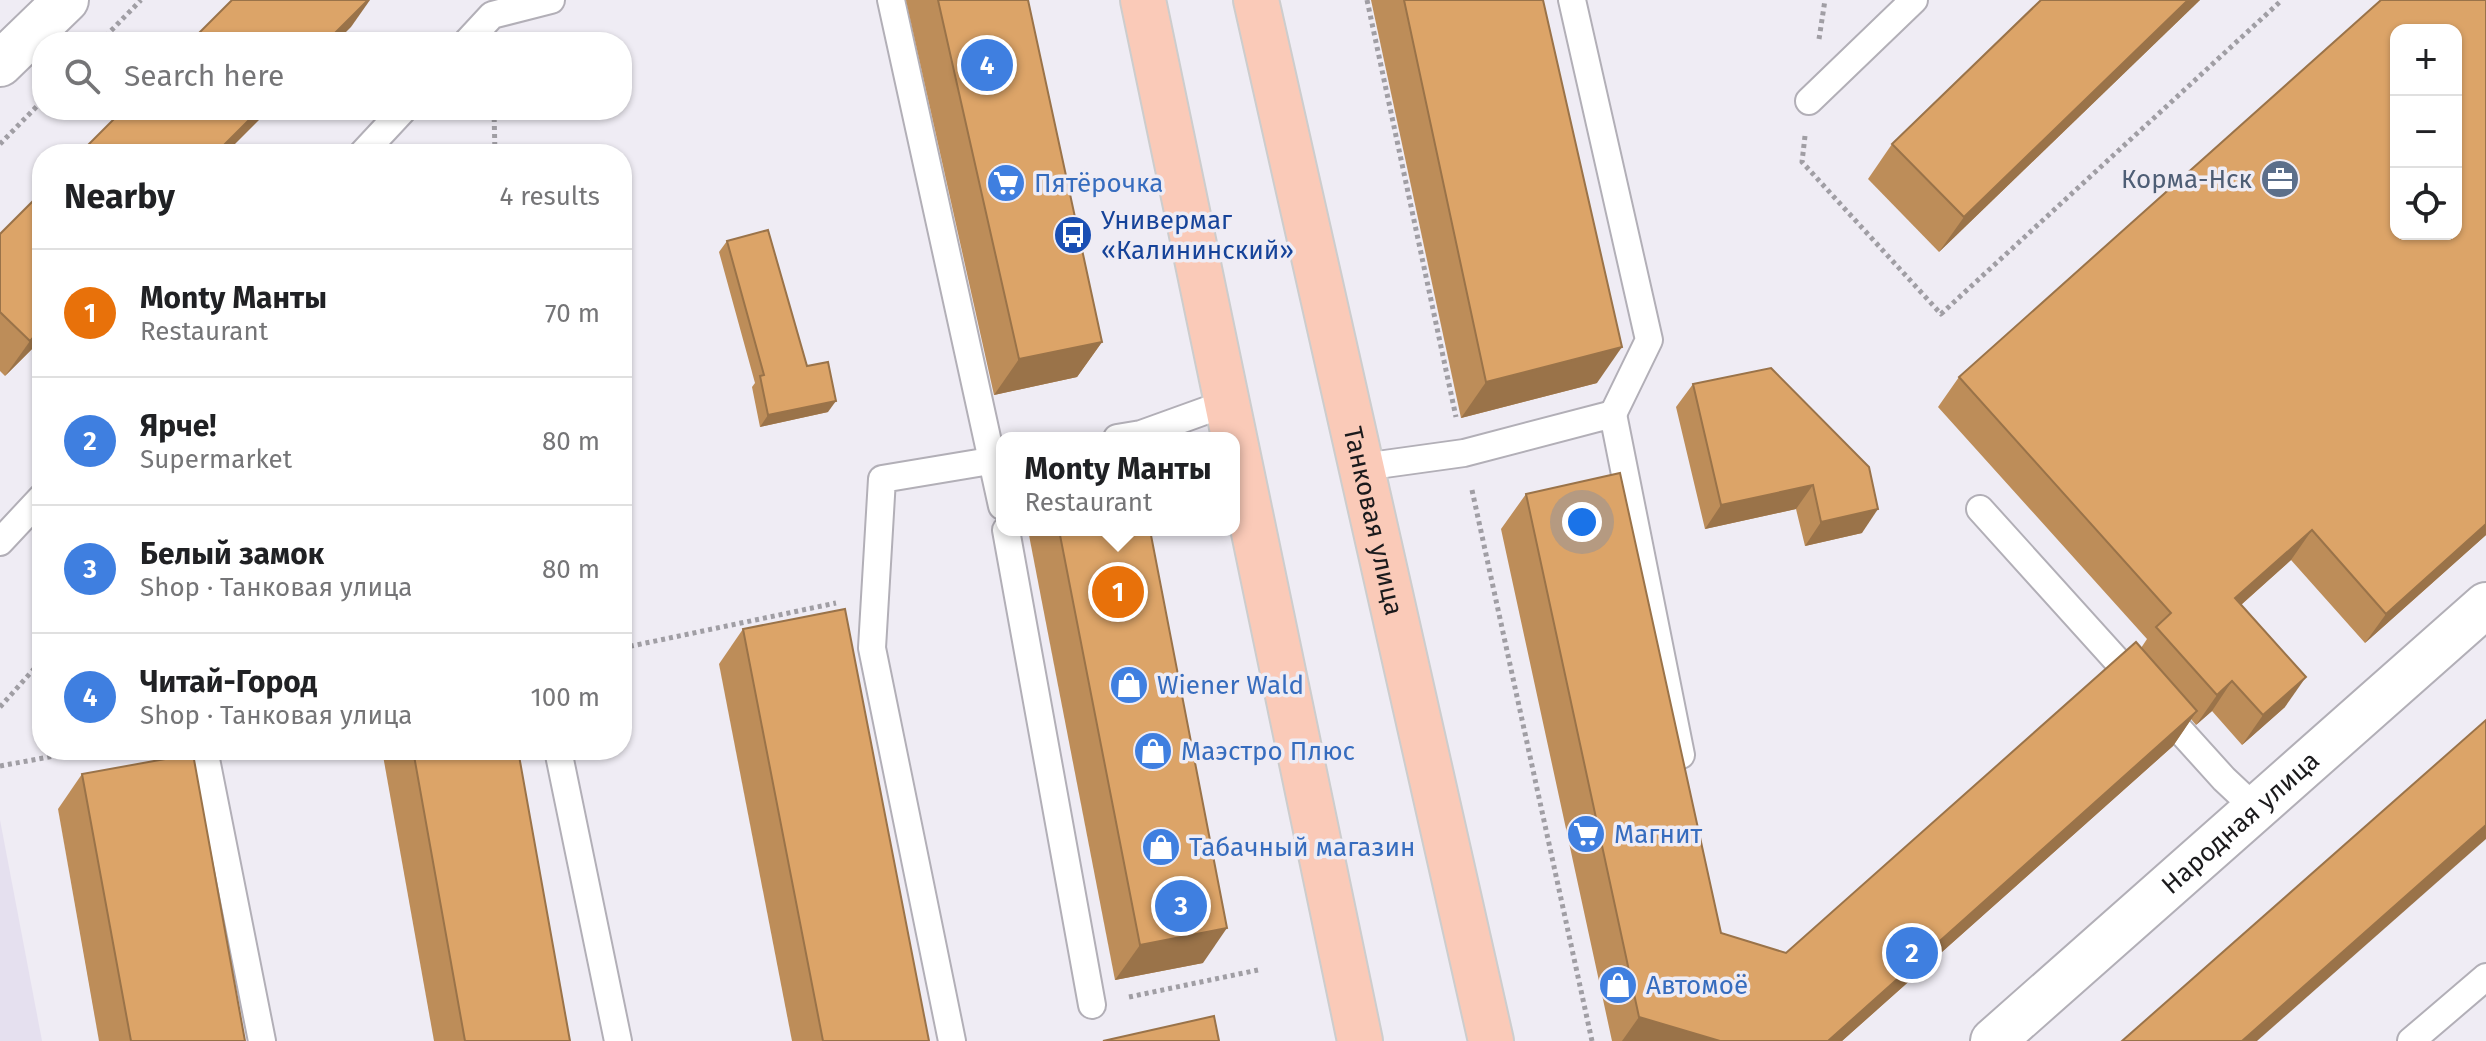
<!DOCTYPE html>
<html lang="en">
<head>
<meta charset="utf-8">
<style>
  :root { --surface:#fff; --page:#f6f6f6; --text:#202124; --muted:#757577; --line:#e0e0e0; --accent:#db2777 }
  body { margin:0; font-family:"Fira Sans",sans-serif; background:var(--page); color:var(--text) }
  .controls { position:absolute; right:24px; top:24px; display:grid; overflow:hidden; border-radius:16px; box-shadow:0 2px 6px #0004 }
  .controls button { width:72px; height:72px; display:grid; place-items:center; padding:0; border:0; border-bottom:2px solid var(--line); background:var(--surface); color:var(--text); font:40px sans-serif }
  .you { position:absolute; left:1582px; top:522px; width:28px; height:28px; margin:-20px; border:6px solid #fff; border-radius:50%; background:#1a73e8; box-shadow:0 0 0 12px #1a73e833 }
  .badge { display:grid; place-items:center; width:52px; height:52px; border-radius:50%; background:var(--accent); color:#fff; font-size:26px; font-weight:700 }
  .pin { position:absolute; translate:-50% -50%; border:4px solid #fff; box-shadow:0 2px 8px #0006 }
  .popup { position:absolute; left:996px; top:432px; width:244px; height:104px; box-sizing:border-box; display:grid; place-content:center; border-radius:16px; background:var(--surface); filter:drop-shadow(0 2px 6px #0005); font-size:26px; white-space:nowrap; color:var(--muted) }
  .popup b { font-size:30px; color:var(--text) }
  .popup::after { content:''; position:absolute; left:50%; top:100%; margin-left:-16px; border:16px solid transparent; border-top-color:var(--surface) }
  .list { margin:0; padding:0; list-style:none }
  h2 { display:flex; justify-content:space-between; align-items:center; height:104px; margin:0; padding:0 32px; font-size:34px }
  h2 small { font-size:26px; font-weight:400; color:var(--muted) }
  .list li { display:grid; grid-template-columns:52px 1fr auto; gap:24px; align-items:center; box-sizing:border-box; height:128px; padding:0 32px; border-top:2px solid var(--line) }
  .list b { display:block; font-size:30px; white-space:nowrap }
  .list p { margin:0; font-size:26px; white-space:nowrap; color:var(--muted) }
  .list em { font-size:26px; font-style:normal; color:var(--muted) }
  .icon { flex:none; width:44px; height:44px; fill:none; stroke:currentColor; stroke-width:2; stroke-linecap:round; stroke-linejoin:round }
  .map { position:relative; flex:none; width:2486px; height:1041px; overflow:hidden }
  .search { position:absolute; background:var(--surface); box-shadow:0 2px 6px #0004; left:32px; top:32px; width:600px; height:88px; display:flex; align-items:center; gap:20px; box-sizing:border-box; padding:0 28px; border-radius:32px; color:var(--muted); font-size:30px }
  .panel { position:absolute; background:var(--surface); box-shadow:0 2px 6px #0004; left:32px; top:144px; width:600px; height:616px; border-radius:32px }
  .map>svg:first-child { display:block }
  .built { fill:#e5e0ef }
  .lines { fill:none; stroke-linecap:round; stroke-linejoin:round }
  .service-casing { stroke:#b2afb7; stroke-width:30 }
  .minor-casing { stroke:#b2afb7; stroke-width:48 }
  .trunk-casing { stroke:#cdcdcd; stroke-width:48 }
  .path { stroke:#a09ea4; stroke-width:5; stroke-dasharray:4 4; stroke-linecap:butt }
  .service { stroke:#fff; stroke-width:26 }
  .minor { stroke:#fff; stroke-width:44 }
  .trunk { stroke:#facab8; stroke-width:44 }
  .wall { fill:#bd8d59 }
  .shaded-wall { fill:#9a7349 }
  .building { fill:#dca468; stroke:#9a7349; stroke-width:2; fill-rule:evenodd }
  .labels { text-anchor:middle; stroke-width:7; stroke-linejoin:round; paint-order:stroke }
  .service-label { font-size:26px; fill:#4e5e75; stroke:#efecf4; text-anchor:end }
  .shop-label { font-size:26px; fill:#366cbe; stroke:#efecf4; text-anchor:start }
  .transit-label { font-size:26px; fill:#164399; stroke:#efecf4; text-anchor:start }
  .street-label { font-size:26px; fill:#1b1a1c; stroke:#efecf4 }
</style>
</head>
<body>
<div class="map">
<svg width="2486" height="1041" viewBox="0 0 2486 1041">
  <rect width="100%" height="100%" fill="#efecf4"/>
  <polygon class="built" points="0,820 42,1041 0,1041"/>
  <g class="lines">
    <g class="service-casing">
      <g id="service">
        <polyline points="891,0 1002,506"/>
        <polyline points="1572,0 1649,340 1613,414"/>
        <polyline points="467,42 492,15 551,0"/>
        <polyline points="1809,101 1914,0"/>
        <polyline points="362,154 403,110"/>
        <polyline points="1117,438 1141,434 1227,403"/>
        <polyline points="1363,467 1464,453 1613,414 1681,755"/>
        <polyline points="1980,509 2224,779 2256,809"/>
        <polyline points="1006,530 1092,1005"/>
        <polyline points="0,542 42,497"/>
        <polyline points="558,750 618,1041"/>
        <polyline points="206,759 262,1041"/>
        <polyline points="952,1041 872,648 882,479 1002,459"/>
        <polyline points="2411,1041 2486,977"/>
      </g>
    </g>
    <g class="minor-casing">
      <g id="minor">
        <polyline points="0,64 66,0"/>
        <path id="s1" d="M1993 1041 2486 605"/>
      </g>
    </g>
    <g class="trunk-casing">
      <g id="trunk">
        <polyline points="1143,0 1360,1041"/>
        <path id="s2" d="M1256 0 1491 1041"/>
      </g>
    </g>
    <g class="path">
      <polyline points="1367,0 1456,417"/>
      <polyline points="1819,39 1825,0"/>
      <polyline points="100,42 141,0"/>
      <polyline points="494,110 495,154"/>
      <polyline points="1805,136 1802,162 1941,314 2282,0"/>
      <polyline points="0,144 42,101"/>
      <polyline points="1472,490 1592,1041"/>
      <polyline points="622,648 836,603"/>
      <polyline points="0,707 42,660"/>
      <polyline points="0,766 87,750"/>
      <polyline points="1129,997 1258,970"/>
    </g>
    <use href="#service" class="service"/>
    <use href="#minor" class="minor"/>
    <use href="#trunk" class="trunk"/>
  </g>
  <g class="wall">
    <polygon points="906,0 1028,0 1102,342 1077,377 994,395"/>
    <polygon points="1371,0 1543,0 1597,383 1461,418"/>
    <polygon points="2041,0 2200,0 1939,252 1868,179 1892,144"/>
    <polygon points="2486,0 2486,535 2365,643 2291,560 2241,605 2285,707 2242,745 2212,711 2196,725 2191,719 2173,746 1842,1041 1612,1041 1501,529 1526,494 1721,933 1786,953 2141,648 2147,639 1938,407 1959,377"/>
    <polygon points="0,234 42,339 5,376 0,371"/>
    <polygon points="727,241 807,366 828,412 760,427 752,387 755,383 719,252"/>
    <polygon points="1771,368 1862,533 1805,546 1796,509 1705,529 1676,407 1693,384"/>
    <polygon points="1028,530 1150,530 1203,963 1115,980"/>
    <polygon points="743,629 929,1041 792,1041 719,664"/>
    <polygon points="382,750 518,750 570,1041 434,1041"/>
    <polygon points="82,774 245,1041 99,1041 58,809"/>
  </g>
  <g class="shaded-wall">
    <polygon points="368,0 370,0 351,27 336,42 326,42"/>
    <polygon points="2188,0 2200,0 1939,252 1964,217"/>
    <polygon points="259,110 269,110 225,154 215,154"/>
    <polygon points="42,328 42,339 5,376 30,341"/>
    <polygon points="1102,342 1077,377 994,395 1019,359"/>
    <polygon points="1622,347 1597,383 1461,418 1486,382"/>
    <polygon points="836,401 828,412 760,427 768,415"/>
    <polygon points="1813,485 1796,509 1705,529 1721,505"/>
    <polygon points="1878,509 1862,533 1805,546 1821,522"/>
    <polygon points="2486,524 2486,535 2365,643 2386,614"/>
    <polygon points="2312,530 2291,560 2215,628 2235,598"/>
    <polygon points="2306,677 2285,707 2242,745 2263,715"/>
    <polygon points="2232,681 2212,711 2196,725 2217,695"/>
    <polygon points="2197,711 2173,746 1842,1041 1828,1041"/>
    <polygon points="2486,825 2486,839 2257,1041 2242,1041"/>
    <polygon points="1227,928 1203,963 1115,980 1140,945"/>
    <polygon points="1639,1017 1720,1041 1622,1041"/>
  </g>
  <g class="building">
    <polygon points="232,0 368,0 326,42 190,42"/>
    <polygon points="938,0 1028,0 1102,342 1019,359"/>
    <polygon points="1404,0 1543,0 1622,347 1486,382"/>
    <polygon points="2041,0 2188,0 1964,217 1892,144"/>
    <path d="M2381 0H2486V524L2386 614 2312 530 2235 598 2306 677 2263 715 2232 681 2217 695 2156 627 2171 613 1959 377ZM2396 30H2456V234H2396Z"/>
    <polygon points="123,110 259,110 215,154 79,154"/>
    <polygon points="42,192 42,328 30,341 0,312 0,234"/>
    <polygon points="768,230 807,366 828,362 836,401 768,415 760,376 764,375 727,241"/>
    <polygon points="1771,368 1869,467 1878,509 1821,522 1813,485 1721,505 1693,384"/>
    <polygon points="1620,473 1721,933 1786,953 2136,642 2197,711 1828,1041 1720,1041 1639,1017 1526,494"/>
    <polygon points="1059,530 1150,530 1227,928 1140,945"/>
    <polygon points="845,609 929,1041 823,1041 743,629"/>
    <polygon points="2486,720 2486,825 2242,1041 2122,1041"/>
    <polygon points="413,750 518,750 570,1041 465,1041"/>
    <polygon points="193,754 245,1041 131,1041 82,774"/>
    <polygon points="1214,1016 1219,1041 1103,1041"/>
  </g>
  <defs>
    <g id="office-disc" transform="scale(2)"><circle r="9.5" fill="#5c6f8a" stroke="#efecf4"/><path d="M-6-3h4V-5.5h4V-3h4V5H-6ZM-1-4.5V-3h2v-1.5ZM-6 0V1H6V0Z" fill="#fff"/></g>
    <g id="supermarket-disc" transform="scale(2)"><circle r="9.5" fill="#3f7fe0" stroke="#efecf4"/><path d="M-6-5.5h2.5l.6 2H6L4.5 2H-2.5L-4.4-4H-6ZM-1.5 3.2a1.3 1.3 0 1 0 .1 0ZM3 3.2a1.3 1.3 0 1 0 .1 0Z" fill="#fff"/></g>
    <g id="bus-disc" transform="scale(2)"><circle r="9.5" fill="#1a4fb4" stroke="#efecf4"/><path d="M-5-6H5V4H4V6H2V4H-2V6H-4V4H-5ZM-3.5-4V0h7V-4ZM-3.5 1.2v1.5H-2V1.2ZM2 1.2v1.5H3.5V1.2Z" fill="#fff"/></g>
    <g id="shop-disc" transform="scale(2)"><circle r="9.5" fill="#3f7fe0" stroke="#efecf4"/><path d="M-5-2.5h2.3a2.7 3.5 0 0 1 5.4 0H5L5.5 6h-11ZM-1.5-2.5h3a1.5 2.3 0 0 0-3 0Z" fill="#fff"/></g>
  </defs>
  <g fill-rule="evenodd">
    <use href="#office-disc" x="2280" y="179"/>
    <use href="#supermarket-disc" x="1006" y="183"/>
    <use href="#bus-disc" x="1073" y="235"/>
    <use href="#shop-disc" x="1129" y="685"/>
    <use href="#shop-disc" x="1153" y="751"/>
    <use href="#supermarket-disc" x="1586" y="834"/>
    <use href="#shop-disc" x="1161" y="847"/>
    <use href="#shop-disc" x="1618" y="985"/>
  </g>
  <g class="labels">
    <g class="service-label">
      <text x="2252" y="188">Корма-Нск</text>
    </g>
    <g class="shop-label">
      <text x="1034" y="192">Пятёрочка</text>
      <text x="1157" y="694">Wiener Wald</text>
      <text x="1181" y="760">Маэстро Плюс</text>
      <text x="1614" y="843">Магнит</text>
      <text x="1189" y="856">Табачный магазин</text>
      <text x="1646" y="994">Автомоё</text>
    </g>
    <g class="transit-label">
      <text x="1101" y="229">Универмаг<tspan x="1101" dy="30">«Калининский»</tspan></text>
    </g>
    <g class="street-label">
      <text dy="9" stroke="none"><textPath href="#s2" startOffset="534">Танковая улица</textPath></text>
      <text dy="9" stroke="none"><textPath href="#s1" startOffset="330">Народная улица</textPath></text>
    </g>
  </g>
</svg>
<div class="controls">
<button>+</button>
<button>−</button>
<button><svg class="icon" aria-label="locate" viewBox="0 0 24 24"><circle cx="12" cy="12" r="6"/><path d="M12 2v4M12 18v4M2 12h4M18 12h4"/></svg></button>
</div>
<div class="you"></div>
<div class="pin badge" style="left:1118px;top:592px;background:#e8710a">1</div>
<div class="popup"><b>Monty Манты</b>Restaurant</div>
<div class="pin badge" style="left:1912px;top:953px;background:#3f7fe0">2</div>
<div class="pin badge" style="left:1181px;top:906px;background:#3f7fe0">3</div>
<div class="pin badge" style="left:987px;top:65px;background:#3f7fe0">4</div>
<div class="search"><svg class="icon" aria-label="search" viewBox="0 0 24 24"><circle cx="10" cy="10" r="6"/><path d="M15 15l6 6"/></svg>Search here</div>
<section class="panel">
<h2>Nearby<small>4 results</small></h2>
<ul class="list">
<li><span class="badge" style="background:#e8710a">1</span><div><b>Monty Манты</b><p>Restaurant</p></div><em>70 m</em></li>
<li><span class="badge" style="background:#3f7fe0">2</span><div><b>Ярче!</b><p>Supermarket</p></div><em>80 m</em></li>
<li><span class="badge" style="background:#3f7fe0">3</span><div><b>Белый замок</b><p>Shop · Танковая улица</p></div><em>80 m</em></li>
<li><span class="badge" style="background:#3f7fe0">4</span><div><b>Читай-Город</b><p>Shop · Танковая улица</p></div><em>100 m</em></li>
</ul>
</section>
</div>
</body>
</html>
